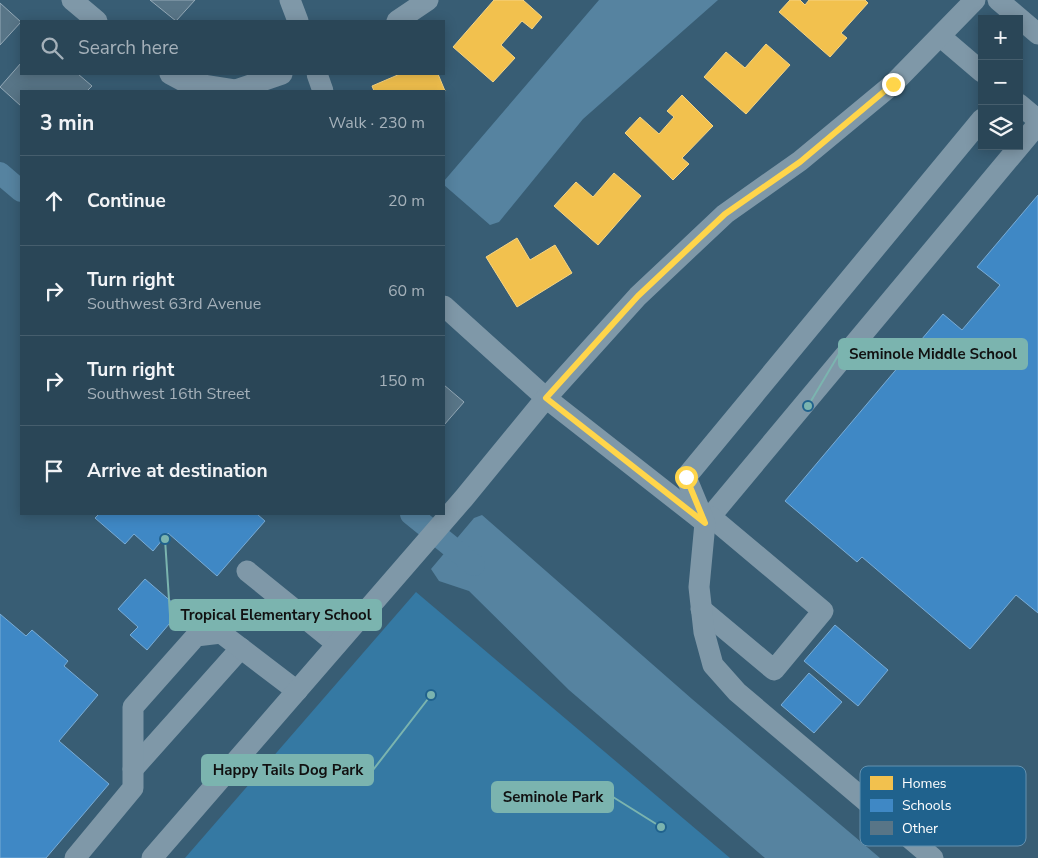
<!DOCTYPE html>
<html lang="en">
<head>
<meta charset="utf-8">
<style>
  :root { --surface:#2a4657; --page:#324d5d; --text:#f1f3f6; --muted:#a5b1ba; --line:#465e6d }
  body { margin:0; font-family:"Nunito Sans",sans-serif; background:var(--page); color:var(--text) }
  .controls { position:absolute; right:15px; top:15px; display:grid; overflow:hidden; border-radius:0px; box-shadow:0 2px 12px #0003 }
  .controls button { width:45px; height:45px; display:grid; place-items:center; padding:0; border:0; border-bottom:1px solid var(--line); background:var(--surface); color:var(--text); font:25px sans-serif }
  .stop { position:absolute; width:15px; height:15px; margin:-11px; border:4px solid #ffd54a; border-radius:50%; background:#fff }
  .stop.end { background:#ffd54a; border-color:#fff; box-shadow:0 1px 5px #0008 }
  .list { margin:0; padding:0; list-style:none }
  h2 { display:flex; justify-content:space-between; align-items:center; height:65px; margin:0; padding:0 20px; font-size:21px }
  h2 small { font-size:16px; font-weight:400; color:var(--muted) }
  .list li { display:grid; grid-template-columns:32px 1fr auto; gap:15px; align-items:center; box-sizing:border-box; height:90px; padding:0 20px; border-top:1px solid var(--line) }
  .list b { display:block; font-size:19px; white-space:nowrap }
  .list p { margin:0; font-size:16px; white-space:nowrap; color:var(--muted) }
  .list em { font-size:16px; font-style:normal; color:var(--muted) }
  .icon { flex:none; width:28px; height:28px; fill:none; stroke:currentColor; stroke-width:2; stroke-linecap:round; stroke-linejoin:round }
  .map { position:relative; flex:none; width:1038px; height:858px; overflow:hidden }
  .search { position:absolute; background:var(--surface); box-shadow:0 2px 12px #0003; left:20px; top:20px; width:425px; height:55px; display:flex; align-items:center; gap:12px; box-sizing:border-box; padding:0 18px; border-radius:0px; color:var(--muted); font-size:19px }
  .panel { position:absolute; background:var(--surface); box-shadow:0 2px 12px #0003; left:20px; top:90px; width:425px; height:425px; border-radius:0px }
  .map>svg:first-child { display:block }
  .green { fill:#3579a3 }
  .water { fill:#5683a0 }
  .homes { fill:#f2c14e; stroke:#f6d483 }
  .schools { fill:#3f88c5; stroke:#79acd6 }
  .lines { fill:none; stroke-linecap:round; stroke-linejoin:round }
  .canal { stroke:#5683a0; stroke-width:22 }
  .building { fill:#587587; stroke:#94a9b7 }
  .minor { stroke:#7f98a8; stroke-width:21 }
  .route { stroke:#ffd54a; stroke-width:6 }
  .key { fill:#20628d; stroke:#6391af; stroke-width:1 }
  .key-label { font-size:14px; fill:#fff }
  .leader { fill:none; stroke:#7bb4af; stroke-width:2 }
  .callout-dot { fill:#7bb4af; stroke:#20628d; stroke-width:2 }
  .callout { fill:#7bb4af; stroke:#7bb4af; stroke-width:2 }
  .callout-label { font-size:15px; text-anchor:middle; font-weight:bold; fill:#111 }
</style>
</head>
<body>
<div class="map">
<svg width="1038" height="858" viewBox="0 0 1038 858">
  <rect width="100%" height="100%" fill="#385d74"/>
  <polygon class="green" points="416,592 730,858 185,858"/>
  <g class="water">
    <polygon points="599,0 718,0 583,119 499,222 490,225 444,185 444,181"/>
    <polygon points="482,515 692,699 880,858 765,858 569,690 469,591 439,581 431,569 474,518"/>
  </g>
  <g class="homes">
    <polygon points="494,0 523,0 542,17 532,29 522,21 501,45 515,58 493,82 453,47"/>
    <polygon points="790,0 800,0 805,5 809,0 865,0 868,3 841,33 847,38 830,57 779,12"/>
    <polygon points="766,44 790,65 746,114 704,77 726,52 745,68"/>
    <polygon points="400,74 438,74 445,91 374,91 372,86"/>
    <polygon points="682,95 713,126 682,158 689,164 673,180 625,133 640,117 659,134 674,117 667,111"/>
    <polygon points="614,173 641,196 598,245 554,206 576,182 593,197"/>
    <polygon points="517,238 530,260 555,245 572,273 517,307 486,257"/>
  </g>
  <g class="schools">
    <polygon points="1038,195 1038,613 1016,595 970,649 862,557 857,562 785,501 943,314 962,330 1000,285 977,267"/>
    <polygon points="99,514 257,514 265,521 217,576 168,533 153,551 134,534 125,544 95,518"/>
    <polygon points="145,579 181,610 147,650 130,635 138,627 118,609"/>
    <polygon points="0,614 26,636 32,630 68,661 64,666 98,695 59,741 109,784 46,858 0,858"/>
    <polygon points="835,625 888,670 858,706 804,661"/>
    <polygon points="809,673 842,702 814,733 781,705"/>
  </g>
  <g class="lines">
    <g class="canal">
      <polyline points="0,173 21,191"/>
      <polyline points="411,514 474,565"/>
    </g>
  </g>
  <g class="building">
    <polygon points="150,0 195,0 176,21"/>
    <polygon points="0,3 21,22 0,45"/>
    <polygon points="21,63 21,74 78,74 92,86 87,91 21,91 21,106 0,87"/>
    <polygon points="444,385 464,402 444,425"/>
  </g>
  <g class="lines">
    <g class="minor">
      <polyline points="72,0 97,21"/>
      <polyline points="290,0 298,21"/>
      <polyline points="998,0 1038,34"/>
      <polyline points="397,21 428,0"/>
      <polyline points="941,37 982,72"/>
      <polyline points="170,74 185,82 236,90 282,74"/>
      <polyline points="317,74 323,91"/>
      <polyline points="1019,104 1038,120"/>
      <polyline points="444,306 546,398 703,521"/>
      <polyline points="705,523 1038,124"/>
      <polyline points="247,571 337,644"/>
      <polyline points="701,609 774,670 823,611 711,517"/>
      <polyline points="133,769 241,648"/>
      <polyline points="75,858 133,788 133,707 196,636 221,633 297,691"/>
      <polyline points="152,858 464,498 546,398 638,296 725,214 800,161 893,84 975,0"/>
      <polyline points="933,858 737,692 713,665 704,632 699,587 705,523 686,477 982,119"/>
    </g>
  </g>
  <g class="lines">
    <polyline class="route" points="686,477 705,523 546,398 638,296 725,214 800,162 893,84"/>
  </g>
  <rect x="860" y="766" width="166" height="80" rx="8" class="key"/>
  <rect x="870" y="776" width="23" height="14" fill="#f2c14e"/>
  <rect x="870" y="799" width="23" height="13" fill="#3f88c5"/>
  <rect x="870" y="821" width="23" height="14" fill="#587587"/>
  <g class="key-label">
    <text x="902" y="788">Homes</text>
    <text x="902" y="810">Schools</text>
    <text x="902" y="833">Other</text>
  </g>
  <path class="leader" d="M808 406L839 354M165 539L170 615M431 695L373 770M661 827L613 797"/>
  <g class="callout-dot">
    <circle cx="808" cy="406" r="5"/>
    <circle cx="165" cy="539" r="5"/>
    <circle cx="431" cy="695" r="5"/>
    <circle cx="661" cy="827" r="5"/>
  </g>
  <g class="callout">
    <rect x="839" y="339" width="188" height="30" rx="5"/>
    <rect x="170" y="600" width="211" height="30" rx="5"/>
    <rect x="202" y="755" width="171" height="30" rx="5"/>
    <rect x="492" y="782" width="121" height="30" rx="5"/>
  </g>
  <g class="callout-label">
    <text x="933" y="359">Seminole Middle School</text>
    <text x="276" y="620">Tropical Elementary School</text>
    <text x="288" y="775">Happy Tails Dog Park</text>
    <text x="553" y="802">Seminole Park</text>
  </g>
</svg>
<div class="controls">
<button>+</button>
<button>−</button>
<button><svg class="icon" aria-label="layers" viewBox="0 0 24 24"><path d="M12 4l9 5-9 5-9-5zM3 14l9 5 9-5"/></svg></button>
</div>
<div class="stop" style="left:686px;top:477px"></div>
<div class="stop end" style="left:893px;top:84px"></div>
<div class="search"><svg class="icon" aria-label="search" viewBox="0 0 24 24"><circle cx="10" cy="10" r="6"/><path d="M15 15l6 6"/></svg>Search here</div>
<section class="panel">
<h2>3 min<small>Walk · 230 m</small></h2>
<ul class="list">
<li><svg class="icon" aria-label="ahead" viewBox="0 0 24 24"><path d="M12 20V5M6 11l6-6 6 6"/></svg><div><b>Continue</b></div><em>20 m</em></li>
<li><svg class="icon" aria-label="right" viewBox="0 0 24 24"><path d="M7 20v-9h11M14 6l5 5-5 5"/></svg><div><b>Turn right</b><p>Southwest 63rd Avenue</p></div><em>60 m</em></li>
<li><svg class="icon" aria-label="right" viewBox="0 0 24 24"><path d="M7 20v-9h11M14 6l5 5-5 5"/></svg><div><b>Turn right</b><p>Southwest 16th Street</p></div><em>150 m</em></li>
<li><svg class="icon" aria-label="arrive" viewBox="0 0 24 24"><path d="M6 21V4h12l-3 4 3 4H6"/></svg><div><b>Arrive at destination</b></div></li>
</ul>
</section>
</div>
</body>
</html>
